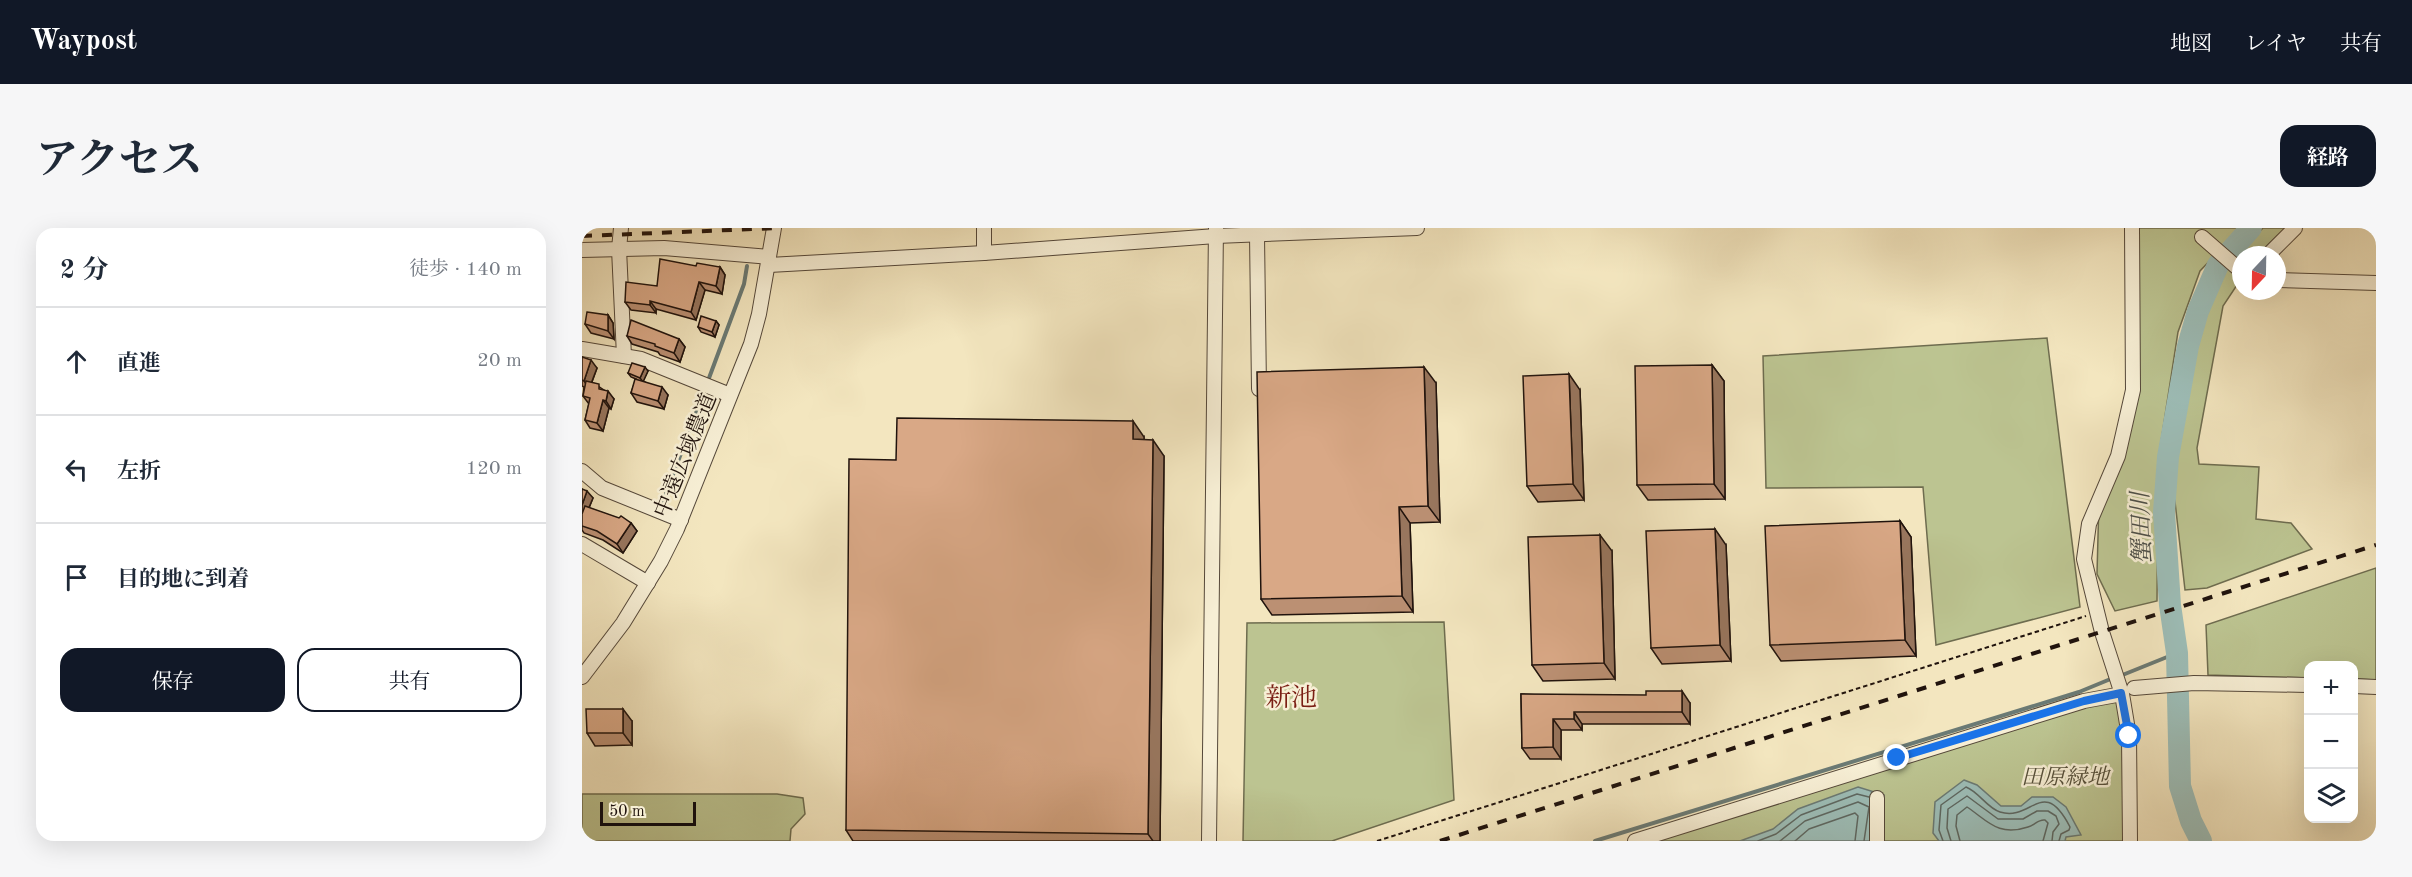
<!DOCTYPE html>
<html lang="ja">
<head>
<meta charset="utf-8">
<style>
  :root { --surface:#fff; --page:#f6f6f7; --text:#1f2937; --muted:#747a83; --line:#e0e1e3; --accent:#111827 }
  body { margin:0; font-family:"Old Standard TT","Noto Serif JP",serif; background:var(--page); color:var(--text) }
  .controls { position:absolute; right:18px; bottom:18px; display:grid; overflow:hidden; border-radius:12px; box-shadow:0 6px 24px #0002 }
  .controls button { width:54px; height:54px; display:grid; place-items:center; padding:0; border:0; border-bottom:2px solid var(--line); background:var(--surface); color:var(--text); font:30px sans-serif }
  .compass { position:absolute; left:1650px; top:18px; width:54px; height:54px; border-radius:50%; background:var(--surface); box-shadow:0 6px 24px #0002; rotate:202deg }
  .scale { position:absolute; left:18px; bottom:15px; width:96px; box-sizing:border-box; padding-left:6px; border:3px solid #20130d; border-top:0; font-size:16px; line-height:21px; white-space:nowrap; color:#20130d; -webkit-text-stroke:4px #f7efd5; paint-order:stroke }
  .stop { position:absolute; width:18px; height:18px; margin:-14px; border:4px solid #1a73e8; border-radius:50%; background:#fff }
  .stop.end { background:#1a73e8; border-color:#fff; box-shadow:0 2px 6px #0008 }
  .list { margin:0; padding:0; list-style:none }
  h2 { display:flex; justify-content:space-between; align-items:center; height:78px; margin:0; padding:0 24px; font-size:26px }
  h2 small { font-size:20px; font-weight:400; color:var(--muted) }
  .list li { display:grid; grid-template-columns:39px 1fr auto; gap:18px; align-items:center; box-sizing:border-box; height:108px; padding:0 24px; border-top:2px solid var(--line) }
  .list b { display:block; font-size:22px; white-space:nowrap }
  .list em { font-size:20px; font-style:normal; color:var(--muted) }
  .actions { display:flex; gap:12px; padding:18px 24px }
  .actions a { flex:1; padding:14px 0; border:2px solid var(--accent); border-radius:18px; text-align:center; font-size:21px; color:var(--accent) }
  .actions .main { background:var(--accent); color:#fff }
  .icon { flex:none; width:33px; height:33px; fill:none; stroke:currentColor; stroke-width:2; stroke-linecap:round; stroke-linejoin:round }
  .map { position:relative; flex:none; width:1794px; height:613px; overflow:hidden; border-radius:18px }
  header { display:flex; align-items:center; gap:36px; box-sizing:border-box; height:84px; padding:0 30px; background:var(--accent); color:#fff }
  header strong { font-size:28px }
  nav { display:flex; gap:33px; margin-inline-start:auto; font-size:21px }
  .intro { display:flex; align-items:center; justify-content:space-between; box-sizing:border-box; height:144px; padding:0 36px }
  h1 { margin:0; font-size:42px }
  .button { padding:15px 27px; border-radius:18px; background:var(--accent); color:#fff; font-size:21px; font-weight:700 }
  main { display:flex; gap:36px; padding:0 36px }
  aside { flex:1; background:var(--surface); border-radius:18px; box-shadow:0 6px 24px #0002 }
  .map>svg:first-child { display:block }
  .green { fill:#bcc491; stroke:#6e6c4f; stroke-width:1.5 }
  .water { fill:#9dbeb8; stroke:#6b7a74; stroke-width:1.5 }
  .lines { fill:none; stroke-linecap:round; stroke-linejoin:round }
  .shore { stroke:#5e6862; stroke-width:1.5 }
  .stream { stroke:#6b7a74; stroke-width:4 }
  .river { stroke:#9dbeb8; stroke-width:22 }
  .minor-casing { stroke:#55483a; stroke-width:16 }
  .path { stroke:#20130d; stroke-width:2; stroke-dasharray:4.5 3; stroke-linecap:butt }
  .minor { stroke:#f7efd5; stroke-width:14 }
  .rail { stroke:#20130d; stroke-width:4; stroke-dasharray:10 10; stroke-linecap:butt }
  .wall { fill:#bb9073; stroke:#20130d; stroke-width:1.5 }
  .shaded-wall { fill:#98765e; stroke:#20130d; stroke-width:1.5 }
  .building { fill:#d9a886; stroke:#20130d; stroke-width:1.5 }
  .route { stroke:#1a73e8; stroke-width:8 }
  .labels { text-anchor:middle; stroke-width:5; stroke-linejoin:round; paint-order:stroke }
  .street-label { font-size:22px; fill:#20130d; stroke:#f7efd5 }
  .park-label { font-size:22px; font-style:italic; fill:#57513b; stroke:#f7efd5 }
  .water-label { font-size:24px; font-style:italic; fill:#4c4f49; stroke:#f7efd5 }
  .quarter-label { font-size:26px; fill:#7a1f14; stroke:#f7efd5 }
</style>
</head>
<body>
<header>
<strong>Waypost</strong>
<nav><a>地図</a><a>レイヤ</a><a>共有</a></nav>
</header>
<div class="intro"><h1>アクセス</h1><a class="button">経路</a></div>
<main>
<aside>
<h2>2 分<small>徒歩 · 140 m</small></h2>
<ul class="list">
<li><svg class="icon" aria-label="ahead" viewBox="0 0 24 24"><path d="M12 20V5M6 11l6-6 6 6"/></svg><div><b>直進</b></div><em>20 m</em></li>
<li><svg class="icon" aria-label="left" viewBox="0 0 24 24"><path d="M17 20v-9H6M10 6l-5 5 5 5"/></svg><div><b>左折</b></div><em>120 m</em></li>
<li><svg class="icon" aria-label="arrive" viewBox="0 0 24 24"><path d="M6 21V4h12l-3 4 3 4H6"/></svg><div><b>目的地に到着</b></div></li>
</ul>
<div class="actions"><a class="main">保存</a><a>共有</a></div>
</aside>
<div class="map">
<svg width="1794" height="613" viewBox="0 0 1794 613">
  <rect width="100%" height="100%" fill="#f3e6bf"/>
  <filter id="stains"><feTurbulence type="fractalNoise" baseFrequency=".00333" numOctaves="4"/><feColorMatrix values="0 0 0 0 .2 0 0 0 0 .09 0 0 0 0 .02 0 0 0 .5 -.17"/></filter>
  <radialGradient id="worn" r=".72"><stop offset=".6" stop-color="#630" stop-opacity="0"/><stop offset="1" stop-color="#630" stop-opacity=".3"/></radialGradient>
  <g class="green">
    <polygon points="1550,0 1659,0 1618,43 1596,104 1576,233 1575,373 1533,383 1515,346 1517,272 1549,173"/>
    <polygon points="1681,0 1707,0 1680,27 1659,27 1659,51 1641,78 1615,220 1617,236 1677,239 1674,291 1709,295 1730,321 1625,360 1603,362 1591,256 1612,117 1631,61 1649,33"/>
    <polygon points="1465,110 1498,379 1354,417 1341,259 1184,260 1181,128"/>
    <polygon points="1794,340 1794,452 1772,451 1772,437 1726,437 1726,450 1626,447 1624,397"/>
    <polygon points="862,394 872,572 750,613 661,613 665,395"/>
    <polygon points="1540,466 1548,613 1069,613"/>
    <polygon points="0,566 195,566 221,570 223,586 209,601 208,613 0,613"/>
  </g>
  <g class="water">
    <polygon points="1382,552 1395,557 1419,578 1439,578 1450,569 1471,569 1484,579 1499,607 1484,609 1483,613 1357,613 1351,605 1353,574"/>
    <polygon points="1276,559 1302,567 1295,613 1158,613 1191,601 1216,581"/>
  </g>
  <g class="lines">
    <g class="shore">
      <polyline points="1176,613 1194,606 1219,587 1275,566 1287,569"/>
      <polyline points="1198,613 1223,593 1276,574 1287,579 1282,613"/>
      <polyline points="1213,613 1227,601 1273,585 1276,588 1273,613"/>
      <path d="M1361 613 1357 602 1359 577 1384 559C1397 564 1405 580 1418 584 1450 594 1461 547 1488 599L1487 602 1479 606 1477 613"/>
      <polyline points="1369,613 1365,600 1366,581 1385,568 1416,591 1441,591 1455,583 1466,583 1474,588 1477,596 1471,604 1470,613"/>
      <path d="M1378 613 1374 598 1375 587 1385 579C1406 593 1416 609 1446 599 1453 597 1456 591 1463 592L1466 595 1461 613"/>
    </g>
    <g class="stream">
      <polyline points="79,279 162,56 165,38"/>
      <polyline points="1538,448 1595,425"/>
      <polyline points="1013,613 1497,464 1531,450"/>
    </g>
    <polyline class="river" points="1619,613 1609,593 1598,558 1595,425 1588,377 1582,284 1586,229 1606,118 1616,83 1636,37 1669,0"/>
    <g class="minor-casing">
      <g id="minor">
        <polyline points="39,0 37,21 42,128"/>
        <polyline points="402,0 402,25"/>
        <polyline points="675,7 677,161"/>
        <polyline points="1620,9 1659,43"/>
        <polyline points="0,22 82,20 187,29"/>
        <polyline points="1686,27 1713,0"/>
        <polyline points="187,37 402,25 634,8 835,0"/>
        <polyline points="1695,52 1794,55"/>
        <polyline points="0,121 59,131 148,167"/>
        <polyline points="0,243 20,260 99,292"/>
        <polyline points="0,316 66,355"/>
        <polyline points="0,449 41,395 79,333 95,301 169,116 177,86 192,0"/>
        <polyline points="1772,458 1794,459"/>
        <polyline points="1552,460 1612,455 1726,457"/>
        <polyline points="627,613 634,0"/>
        <polyline points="1053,613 1502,473 1540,466"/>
        <polyline points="1295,613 1295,570"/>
        <polyline points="1548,613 1547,508 1540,466 1520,404 1502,331 1507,296 1536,228 1551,162 1550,0"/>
      </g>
    </g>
    <polyline class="path" points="795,613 1504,388"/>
    <use href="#minor" class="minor"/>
    <g class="rail">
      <polyline points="0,8 197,0"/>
      <polyline points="858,613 1794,317"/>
    </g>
  </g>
  <g class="wall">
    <polygon points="114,38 138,39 143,47 140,66 123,62 114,92 74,81 74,85 49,82 43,74"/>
    <polygon points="26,87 31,95 32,111 9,105 3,96"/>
    <polygon points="134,93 137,97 133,109 119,104 116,99"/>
    <polygon points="45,108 97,111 103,119 98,134 78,127 76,124 50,116"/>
    <polygon points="0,129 15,140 10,154 22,162 32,171 29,181 27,180 21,203 8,200 3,192 7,176 1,168 2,159 0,158"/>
    <polygon points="1130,137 1142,153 1143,271 1066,272 1055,257"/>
    <polygon points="66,143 61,153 86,167 82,181 55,174 49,165 54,151 49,149 46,145"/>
    <polygon points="854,155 858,294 828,295 831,384 690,387 679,371"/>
    <polygon points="998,162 1002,272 956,274 945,258"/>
    <polygon points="562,209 562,212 582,228 578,613 271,613 264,602"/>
    <polygon points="0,261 11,270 7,280 49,295 55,303 41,325 21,312 2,305 0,302"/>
    <polygon points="1318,293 1329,309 1334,428 1199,433 1188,417"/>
    <polygon points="1144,317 1149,433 1080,436 1069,420"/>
    <polygon points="1030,323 1033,451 961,453 950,437"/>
    <polygon points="939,466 1108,475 1108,496 1000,496 1000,502 979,502 979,531 948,531 940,520"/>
    <polygon points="50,493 50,517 13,518 5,505"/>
  </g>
  <g class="shaded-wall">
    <polygon points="138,39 143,47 140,66 134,58"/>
    <polygon points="117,54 123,62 114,92 109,84"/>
    <polygon points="68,73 74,81 74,85 68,77"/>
    <polygon points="26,87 31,95 32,111 26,103"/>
    <polygon points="134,93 137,97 133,109 130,104"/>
    <polygon points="97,111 103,119 98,134 92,125"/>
    <polygon points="9,132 15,140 7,161 2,153"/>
    <polygon points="1130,137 1142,153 1143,271 1132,256"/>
    <polygon points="63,139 66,143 61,154 58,150"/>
    <polygon points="842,139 854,155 858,294 846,278"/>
    <polygon points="987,146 998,162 1002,272 991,256"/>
    <polygon points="80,159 86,167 82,181 76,173"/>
    <polygon points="26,163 32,171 29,181 24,173"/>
    <polygon points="21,172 27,180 21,203 15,195"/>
    <polygon points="551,193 562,209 562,227 551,211"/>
    <polygon points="571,212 582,228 578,613 571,613 566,606"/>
    <polygon points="5,263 11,270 3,289 0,284 0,277"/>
    <polygon points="817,279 828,295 831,384 820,368"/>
    <polygon points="1318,293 1329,309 1334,428 1323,412"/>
    <polygon points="49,295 55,303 41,325 35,316"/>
    <polygon points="1133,301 1144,317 1149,433 1138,417"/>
    <polygon points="1018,307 1030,323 1033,451 1022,435"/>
    <polygon points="1100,463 1108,475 1108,496 1100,484"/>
    <polygon points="41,481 50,493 50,517 41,505"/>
    <polygon points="992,484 1000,496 1000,502 992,491"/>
    <polygon points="971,491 979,502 979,531 971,519"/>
  </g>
  <g class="building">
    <polygon points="78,31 114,38 115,35 138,39 134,58 117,54 109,84 68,73 68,77 43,74 44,54 75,58"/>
    <polygon points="5,84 26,87 26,103 3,96"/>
    <polygon points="119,88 134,93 130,104 116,99"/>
    <polygon points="49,92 97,111 92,125 73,118 73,116 45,108"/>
    <polygon points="0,129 9,132 2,153 0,152"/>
    <polygon points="50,135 63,139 58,150 46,145"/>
    <polygon points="1130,137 1132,256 1055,257 1053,138"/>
    <polygon points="842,139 846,278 817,279 820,368 679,371 675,144"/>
    <polygon points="987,146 991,256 945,258 941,148"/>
    <polygon points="53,151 80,159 76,173 49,165"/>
    <polygon points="4,153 17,156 17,161 26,163 24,173 21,172 15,195 3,192 8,170 1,168"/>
    <polygon points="315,190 551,193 551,211 571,212 566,606 264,602 267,231 314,232"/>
    <polygon points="0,261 5,263 0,277"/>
    <polygon points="3,278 37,290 39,288 49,295 35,316 15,303 0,298 0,286"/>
    <polygon points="1318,293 1323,412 1188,417 1183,298"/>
    <polygon points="1133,301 1138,417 1069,420 1064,303"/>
    <polygon points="1018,307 1022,435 950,437 946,309"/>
    <polygon points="1064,463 1100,463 1100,484 992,484 992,491 971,491 971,519 940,520 939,466 1064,467"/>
    <polygon points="4,481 41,481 41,505 5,505"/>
  </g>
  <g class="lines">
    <polyline class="route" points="1315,530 1502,473 1539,465 1547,508"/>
  </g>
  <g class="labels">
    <g class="street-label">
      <text transform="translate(102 227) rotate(-68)" y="8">中遠広域農道</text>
    </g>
    <g class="park-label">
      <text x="1483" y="556">田原緑地</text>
    </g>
    <g class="water-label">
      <text transform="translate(1559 300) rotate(-92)" y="8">蟹田川</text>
    </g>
    <g class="quarter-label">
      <text x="709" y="478">新池</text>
    </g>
  </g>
  <rect width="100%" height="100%" filter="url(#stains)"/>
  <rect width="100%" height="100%" fill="url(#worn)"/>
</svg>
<div class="controls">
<button>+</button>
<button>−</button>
<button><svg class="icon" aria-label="layers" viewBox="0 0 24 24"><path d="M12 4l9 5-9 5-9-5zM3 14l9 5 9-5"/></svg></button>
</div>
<svg class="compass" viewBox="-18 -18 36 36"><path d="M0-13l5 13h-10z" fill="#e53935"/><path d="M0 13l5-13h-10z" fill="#747a83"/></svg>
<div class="scale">50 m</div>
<div class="stop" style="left:1547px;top:508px"></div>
<div class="stop end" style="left:1315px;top:530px"></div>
</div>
</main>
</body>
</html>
